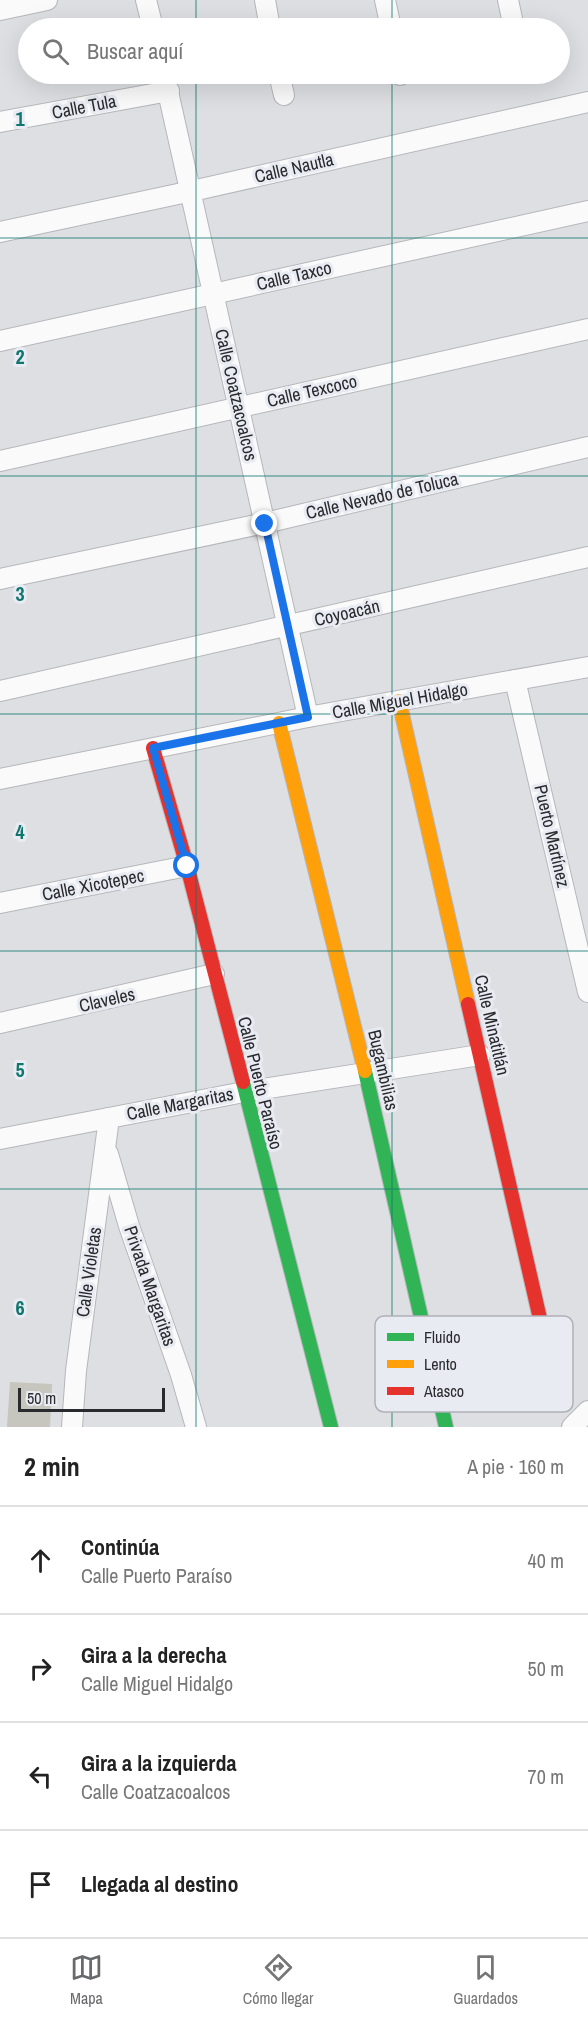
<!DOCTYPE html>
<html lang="es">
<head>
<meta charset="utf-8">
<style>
  :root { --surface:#fff; --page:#f6f6f6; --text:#222; --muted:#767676; --line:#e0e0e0; --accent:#68696d }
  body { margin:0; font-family:"Archivo Narrow",sans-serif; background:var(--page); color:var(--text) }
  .scale { position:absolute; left:18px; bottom:15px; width:147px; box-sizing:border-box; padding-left:6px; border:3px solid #292a2d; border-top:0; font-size:16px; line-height:21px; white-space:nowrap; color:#292a2d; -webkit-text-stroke:4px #e9ebf3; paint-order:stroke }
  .stop { position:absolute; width:18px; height:18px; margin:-14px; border:4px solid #1a73e8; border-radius:50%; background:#fff }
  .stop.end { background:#1a73e8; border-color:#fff; box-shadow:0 2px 6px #0008 }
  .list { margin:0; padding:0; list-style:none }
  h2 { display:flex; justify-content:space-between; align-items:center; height:78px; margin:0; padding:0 24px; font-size:26px }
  h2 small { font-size:20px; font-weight:400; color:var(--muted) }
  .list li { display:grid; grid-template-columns:39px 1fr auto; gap:18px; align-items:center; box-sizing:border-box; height:108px; padding:0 24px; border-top:2px solid var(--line) }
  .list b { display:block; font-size:22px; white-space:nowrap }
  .list p { margin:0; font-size:20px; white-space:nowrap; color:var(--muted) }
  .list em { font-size:20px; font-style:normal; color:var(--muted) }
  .icon { flex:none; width:33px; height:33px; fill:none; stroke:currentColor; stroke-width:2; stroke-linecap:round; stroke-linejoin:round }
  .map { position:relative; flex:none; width:588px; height:1427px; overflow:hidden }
  .search { position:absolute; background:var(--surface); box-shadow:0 6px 24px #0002; left:18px; right:18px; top:18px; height:66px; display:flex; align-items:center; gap:15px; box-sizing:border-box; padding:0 21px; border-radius:33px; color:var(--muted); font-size:22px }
  .sheet { height:510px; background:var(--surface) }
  nav { display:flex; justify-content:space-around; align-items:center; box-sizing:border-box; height:84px; border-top:2px solid var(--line); background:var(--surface); font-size:16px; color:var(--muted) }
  nav a { display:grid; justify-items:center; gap:3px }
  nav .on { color:var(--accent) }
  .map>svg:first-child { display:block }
  .building { fill:#c6c5be }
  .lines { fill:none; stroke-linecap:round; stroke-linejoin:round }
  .street-casing { stroke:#b6b7ba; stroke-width:22 }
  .fast-casing { stroke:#b6b7ba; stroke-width:16 }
  .slow-casing { stroke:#b6b7ba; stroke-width:16 }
  .jam-casing { stroke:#b6b7ba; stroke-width:16 }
  .street { stroke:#fafafb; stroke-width:20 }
  .fast { stroke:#30b455; stroke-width:14 }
  .slow { stroke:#ff9f0a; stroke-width:14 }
  .jam { stroke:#e5322d; stroke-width:14 }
  .route { stroke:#1a73e8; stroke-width:8 }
  .grid { fill:none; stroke:#0f766e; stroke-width:1.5; stroke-opacity:0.55 }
  .labels { text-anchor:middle; stroke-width:6; stroke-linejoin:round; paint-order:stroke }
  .street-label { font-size:18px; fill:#292a2d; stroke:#e9ebf3 }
  .key { fill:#e9ebf3; stroke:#afb1b8; stroke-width:1.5 }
  .key-label { font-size:16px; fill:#292a2d }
  .grid-label { font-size:20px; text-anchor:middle; font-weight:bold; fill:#0f766e; stroke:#e9ebf3; stroke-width:6; stroke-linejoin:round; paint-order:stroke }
</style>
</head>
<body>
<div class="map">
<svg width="588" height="1427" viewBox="0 0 588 1427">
  <rect width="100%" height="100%" fill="#dedfe3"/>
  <polygon class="building" points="10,1382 52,1384 50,1427 7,1427"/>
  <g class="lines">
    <g class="street-casing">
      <g id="street">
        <polyline points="146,0 153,28"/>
        <polyline points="265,0 270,28"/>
        <polyline points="385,0 391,28"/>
        <polyline points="508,0 514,28"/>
        <polyline points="0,10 47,0"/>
        <polyline points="164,74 308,717"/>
        <polyline points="279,74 284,95"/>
        <polyline points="400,74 400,75"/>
        <polyline points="0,122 169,91"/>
        <polyline points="0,232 192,191 588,102"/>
        <polyline points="0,341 588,211"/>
        <polyline points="0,461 588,329"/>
        <polyline points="0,579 265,523 588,447"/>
        <polyline points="515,680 588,992"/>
        <polyline points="0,691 588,557"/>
        <polyline points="0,779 308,717 588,667"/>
        <polyline points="0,903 187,866"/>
        <polyline points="0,1023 214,974"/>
        <polyline points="0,1139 244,1092 480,1055"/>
        <polyline points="108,1154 129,1226 181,1375 196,1427"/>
        <polyline points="72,1427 76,1371 109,1118"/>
        <polyline points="572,1427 588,1411"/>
      </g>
    </g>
    <g class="fast-casing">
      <g id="fast">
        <polyline points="365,1071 446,1427"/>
        <polyline points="243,1082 331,1427"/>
      </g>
    </g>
    <g class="slow-casing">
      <g id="slow">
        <polyline points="399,701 468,1004"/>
        <polyline points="279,723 365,1071"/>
      </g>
    </g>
    <g class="jam-casing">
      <g id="jam">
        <polyline points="153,748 187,866 243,1082"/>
        <polyline points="468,1004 549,1358"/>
      </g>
    </g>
    <use href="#street" class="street"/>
    <use href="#fast" class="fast"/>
    <use href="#slow" class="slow"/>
    <use href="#jam" class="jam"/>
  </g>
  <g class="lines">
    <polyline class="route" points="187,866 153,748 308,717 265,524"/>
  </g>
  <path class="grid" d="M196 0V28M392 0V28M196 74V1427M392 74V1427M0 238H588M0 476H588M0 714H588M0 951H588M0 1189H588"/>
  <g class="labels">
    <g class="street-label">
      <text transform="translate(84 107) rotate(-11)" y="6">Calle Tula</text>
      <text transform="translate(294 168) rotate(-13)" y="6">Calle Nautla</text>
      <text transform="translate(294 276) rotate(-13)" y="6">Calle Taxco</text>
      <text transform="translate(312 391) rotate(-13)" y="6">Calle Texcoco</text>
      <text transform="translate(236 395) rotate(77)" y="6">Calle Coatzacoalcos</text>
      <text transform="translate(382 496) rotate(-13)" y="6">Calle Nevado de Toluca</text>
      <text transform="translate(347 613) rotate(-13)" y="6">Coyoacán</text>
      <text transform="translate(400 701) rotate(-10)" y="6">Calle Miguel Hidalgo</text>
      <text transform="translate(552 836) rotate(77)" y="6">Puerto Martínez</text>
      <text transform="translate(93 885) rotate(-11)" y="6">Calle Xicotepec</text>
      <text transform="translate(107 1000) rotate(-13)" y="6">Claveles</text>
      <text transform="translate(492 1025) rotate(77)" y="6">Calle Minatitlán</text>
      <text transform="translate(383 1070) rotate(77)" y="6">Bugambilias</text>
      <text transform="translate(260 1083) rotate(76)" y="6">Calle Puerto Paraíso</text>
      <text transform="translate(180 1104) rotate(-11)" y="6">Calle Margaritas</text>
      <text transform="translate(89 1272) rotate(-82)" y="6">Calle Violetas</text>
      <text transform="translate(150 1286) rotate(71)" y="6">Privada Margaritas</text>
    </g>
  </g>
  <rect x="375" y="1316" width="198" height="96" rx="9" class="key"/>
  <rect x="387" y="1333" width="27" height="8" fill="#30b455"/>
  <rect x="387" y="1360" width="27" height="8" fill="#ff9f0a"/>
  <rect x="387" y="1387" width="27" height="8" fill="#e5322d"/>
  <g class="key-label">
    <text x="424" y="1343">Fluido</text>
    <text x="424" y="1370">Lento</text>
    <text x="424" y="1397">Atasco</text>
  </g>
  <g class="grid-label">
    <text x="20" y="126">1</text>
    <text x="20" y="364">2</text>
    <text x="20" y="601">3</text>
    <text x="20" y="839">4</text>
    <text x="20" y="1077">5</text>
    <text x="20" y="1315">6</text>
  </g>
</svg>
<div class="scale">50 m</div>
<div class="stop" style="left:187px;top:866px"></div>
<div class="stop end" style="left:265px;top:524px"></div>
<div class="search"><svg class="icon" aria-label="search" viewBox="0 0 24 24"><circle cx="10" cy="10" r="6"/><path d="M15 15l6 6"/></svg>Buscar aquí</div>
</div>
<section class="sheet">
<h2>2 min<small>A pie · 160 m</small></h2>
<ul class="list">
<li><svg class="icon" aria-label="ahead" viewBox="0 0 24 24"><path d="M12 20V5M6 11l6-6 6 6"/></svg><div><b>Continúa</b><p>Calle Puerto Paraíso</p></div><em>40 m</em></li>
<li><svg class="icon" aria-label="right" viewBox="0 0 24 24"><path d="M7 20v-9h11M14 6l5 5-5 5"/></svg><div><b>Gira a la derecha</b><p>Calle Miguel Hidalgo</p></div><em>50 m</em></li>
<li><svg class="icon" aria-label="left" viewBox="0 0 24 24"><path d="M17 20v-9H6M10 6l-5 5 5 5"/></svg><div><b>Gira a la izquierda</b><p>Calle Coatzacoalcos</p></div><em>70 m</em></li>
<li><svg class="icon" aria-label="arrive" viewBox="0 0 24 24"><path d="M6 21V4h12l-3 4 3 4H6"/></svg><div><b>Llegada al destino</b></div></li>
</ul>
</section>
<nav>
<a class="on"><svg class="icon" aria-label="map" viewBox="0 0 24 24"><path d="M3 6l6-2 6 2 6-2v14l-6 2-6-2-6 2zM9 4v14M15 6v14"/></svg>Mapa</a>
<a><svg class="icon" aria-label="directions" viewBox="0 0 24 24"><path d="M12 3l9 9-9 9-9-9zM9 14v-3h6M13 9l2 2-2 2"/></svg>Cómo llegar</a>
<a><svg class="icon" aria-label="saved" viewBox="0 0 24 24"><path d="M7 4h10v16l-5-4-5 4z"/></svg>Guardados</a>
</nav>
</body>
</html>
